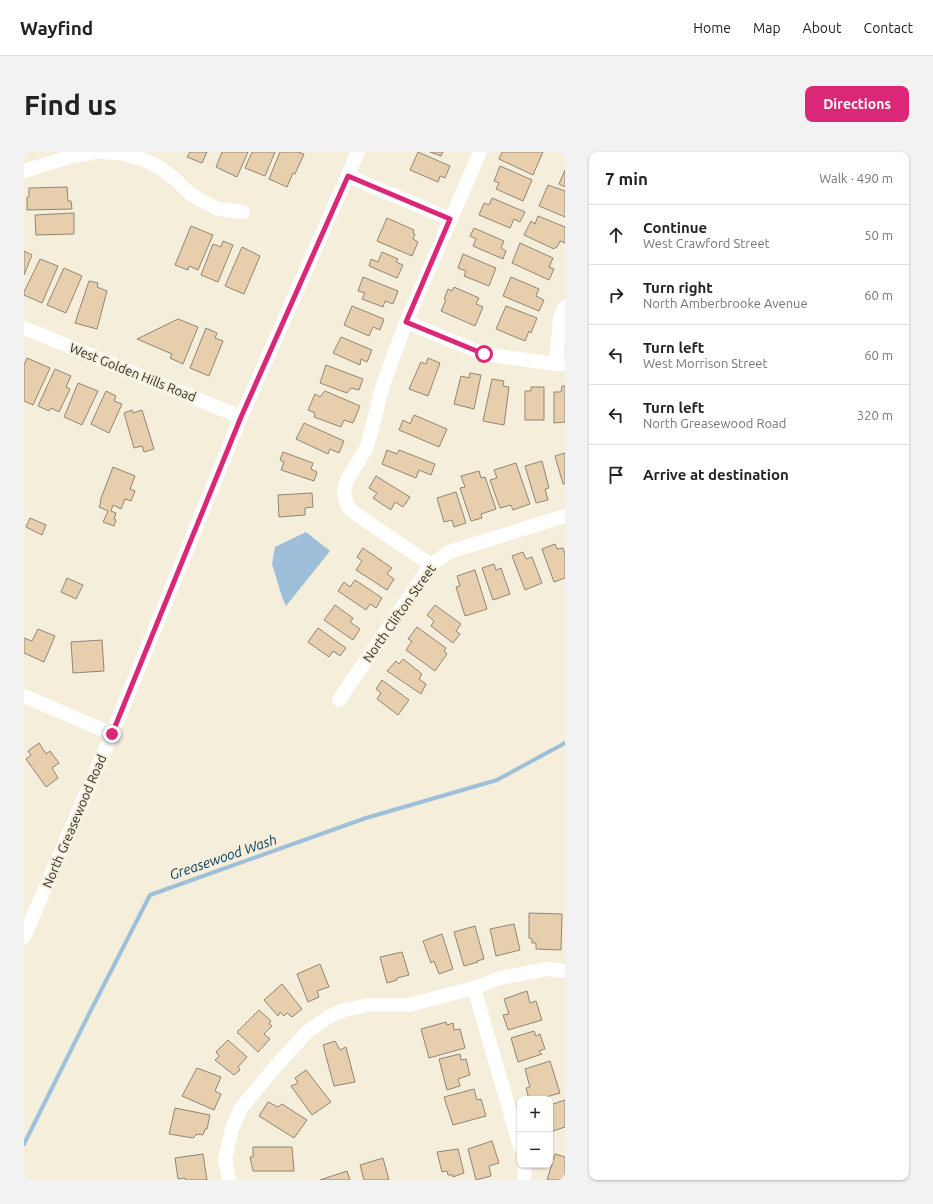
<!DOCTYPE html>
<html lang="en">
<head>
<meta charset="utf-8">
<style>
  :root { --surface:#fff; --page:#f2f2f2; --text:#222; --muted:#767676; --line:#e0e0e0; --accent:#db2777 }
  body { margin:0; font-family:Ubuntu,sans-serif; background:var(--page); color:var(--text) }
  .controls { position:absolute; right:12px; bottom:12px; display:grid; overflow:hidden; border-radius:8px; box-shadow:0 1px 3px #0004 }
  .controls button { width:36px; height:36px; display:grid; place-items:center; padding:0; border:0; border-bottom:1px solid var(--line); background:var(--surface); color:var(--text); font:20px sans-serif }
  .stop { position:absolute; width:12px; height:12px; margin:-9px; border:3px solid #db2777; border-radius:50%; background:#fff }
  .stop.end { background:#db2777; border-color:#fff; box-shadow:0 1px 4px #0008 }
  .list { margin:0; padding:0; list-style:none }
  h2 { display:flex; justify-content:space-between; align-items:center; height:52px; margin:0; padding:0 16px; font-size:17px }
  h2 small { font-size:13px; font-weight:400; color:var(--muted) }
  .list li { display:grid; grid-template-columns:26px 1fr auto; gap:12px; align-items:center; box-sizing:border-box; height:60px; padding:0 16px; border-top:1px solid var(--line) }
  .list b { display:block; font-size:15px; white-space:nowrap }
  .list p { margin:0; font-size:13px; white-space:nowrap; color:var(--muted) }
  .list em { font-size:13px; font-style:normal; color:var(--muted) }
  .icon { flex:none; width:22px; height:22px; fill:none; stroke:currentColor; stroke-width:2; stroke-linecap:round; stroke-linejoin:round }
  .map { position:relative; flex:none; width:541px; height:1028px; overflow:hidden; border-radius:8px }
  header { display:flex; align-items:center; gap:24px; box-sizing:border-box; height:56px; padding:0 20px; background:var(--surface); border-bottom:1px solid var(--line) }
  header strong { font-size:19px }
  nav { display:flex; gap:22px; margin-inline-start:auto; font-size:14px }
  .intro { display:flex; align-items:center; justify-content:space-between; box-sizing:border-box; height:96px; padding:0 24px }
  h1 { margin:0; font-size:28px }
  .button { padding:10px 18px; border-radius:8px; background:var(--accent); color:#fff; font-size:14px; font-weight:700 }
  main { display:flex; gap:24px; padding:0 24px }
  aside { flex:1; background:var(--surface); border-radius:8px; box-shadow:0 1px 3px #0004 }
  .map>svg:first-child { display:block }
  .water { fill:#9ebfd9 }
  .lines { fill:none; stroke-linecap:round; stroke-linejoin:round }
  .stream { stroke:#9ebfd9; stroke-width:4 }
  .building { fill:#e7cfae; stroke:#918575 }
  .minor { stroke:#fff; stroke-width:14 }
  .route { stroke:#db2777; stroke-width:5 }
  .labels { text-anchor:middle; stroke-width:4; stroke-linejoin:round; paint-order:stroke }
  .street-label { font-size:13px; fill:#312e27; stroke:#f5eeda }
  .water-label { font-size:14px; font-style:italic; fill:#003b5e; stroke:#f5eeda }
</style>
</head>
<body>
<header>
<strong>Wayfind</strong>
<nav><a>Home</a><a>Map</a><a>About</a><a>Contact</a></nav>
</header>
<div class="intro"><h1>Find us</h1><a class="button">Directions</a></div>
<main>
<div class="map">
<svg width="541" height="1028" viewBox="0 0 541 1028">
  <rect width="100%" height="100%" fill="#f5eeda"/>
  <polygon class="water" points="282,380 306,399 262,454 258,445 248,412 251,395"/>
  <g class="lines">
    <polyline class="stream" points="0,992 67,858 126,743 342,666 473,628 541,591"/>
  </g>
  <g class="building">
    <polygon points="166,0 183,0 178,11 163,5"/>
    <polygon points="198,0 224,0 213,25 192,15"/>
    <polygon points="228,0 251,0 241,24 221,16"/>
    <polygon points="256,0 274,0 280,2 271,22 269,21 263,35 245,27"/>
    <polygon points="394,0 426,14 421,26 416,24 414,30 386,18"/>
    <polygon points="406,0 419,0 417,4"/>
    <polygon points="478,0 519,0 509,23 475,7"/>
    <polygon points="476,14 508,28 499,49 472,37 475,31 470,29"/>
    <polygon points="541,18 541,35 535,32"/>
    <polygon points="524,33 541,39 541,65 515,54"/>
    <polygon points="43,35 44,49 47,49 48,57 3,58 3,45 5,45 5,36"/>
    <polygon points="468,46 501,60 496,70 490,67 486,76 455,63 460,51 465,53"/>
    <polygon points="50,61 50,82 12,83 11,63"/>
    <polygon points="514,64 541,75 541,91 536,89 533,95 532,95 530,97 500,83 507,69 511,72"/>
    <polygon points="363,66 390,78 389,81 391,82 389,87 394,90 388,104 353,89"/>
    <polygon points="167,74 189,83 174,118 165,114 164,118 151,113"/>
    <polygon points="450,76 480,89 477,96 482,99 479,107 449,94 452,87 446,84"/>
    <polygon points="199,89 209,93 194,130 177,123 189,92 197,95"/>
    <polygon points="496,91 529,106 525,115 530,117 525,128 488,111"/>
    <polygon points="218,95 236,104 220,142 201,134"/>
    <polygon points="0,99 8,103 0,123"/>
    <polygon points="358,100 374,107 372,110 379,113 373,126 345,114 347,107 354,110"/>
    <polygon points="439,102 472,116 465,134 440,124 442,119 434,116"/>
    <polygon points="16,107 34,114 18,151 0,143 0,140"/>
    <polygon points="40,116 58,124 42,161 23,153"/>
    <polygon points="339,125 374,139 369,152 361,149 359,155 338,147 341,141 334,139"/>
    <polygon points="487,125 515,137 512,144 520,148 515,159 479,144"/>
    <polygon points="65,129 74,131 73,135 83,139 73,177 51,171"/>
    <polygon points="430,135 455,146 452,152 459,155 451,174 417,159 422,148 420,147 424,137 428,139"/>
    <polygon points="328,154 360,167 356,178 349,175 345,184 320,173"/>
    <polygon points="482,154 513,166 507,181 505,179 501,189 472,177"/>
    <polygon points="154,167 174,175 159,212 146,206 148,202 113,187"/>
    <polygon points="182,176 193,181 191,186 199,189 185,224 166,216"/>
    <polygon points="317,185 348,198 343,210 337,207 336,213 309,201"/>
    <polygon points="3,206 26,216 9,253 0,249 0,213"/>
    <polygon points="404,206 416,211 404,244 385,237 397,210 402,212"/>
    <polygon points="302,213 339,227 335,238 327,236 323,241 296,231"/>
    <polygon points="31,217 47,224 42,235 46,237 35,260 27,256 25,259 14,254"/>
    <polygon points="446,221 457,223 450,257 430,252 437,224 445,226"/>
    <polygon points="468,227 480,229 479,234 485,235 480,273 459,269"/>
    <polygon points="54,231 74,239 58,273 40,265"/>
    <polygon points="538,234 541,234 541,270 530,271 530,240 537,240"/>
    <polygon points="507,235 520,235 520,268 501,268 501,239 507,239"/>
    <polygon points="82,239 92,244 90,249 98,252 85,281 67,272"/>
    <polygon points="301,239 336,254 329,271 320,268 317,275 290,265 291,261 284,258 291,242 296,245"/>
    <polygon points="108,258 109,261 118,258 130,297 120,300 118,294 110,296 100,261"/>
    <polygon points="390,263 423,277 415,295 375,278 379,268 386,272"/>
    <polygon points="280,271 320,289 315,301 306,297 304,302 272,287"/>
    <polygon points="363,298 373,302 375,298 411,312 407,323 395,318 392,326 358,312"/>
    <polygon points="259,300 289,311 287,317 293,320 290,329 257,318 260,310 256,308"/>
    <polygon points="541,301 541,332 539,332 531,304"/>
    <polygon points="518,309 525,336 521,337 524,348 512,351 501,314"/>
    <polygon points="492,311 506,352 489,358 487,353 476,356 466,328 473,326 470,318"/>
    <polygon points="89,315 111,324 106,337 111,339 107,349 101,347 97,357 89,353 87,359 92,361 90,367 92,368 90,374 79,370 84,359 75,355 77,349 76,349"/>
    <polygon points="455,319 457,326 461,325 472,357 457,362 458,366 447,369 436,336 441,335 437,324"/>
    <polygon points="352,324 386,345 379,355 371,350 367,358 349,346 353,341 345,336"/>
    <polygon points="432,340 442,371 430,375 428,368 420,370 413,346"/>
    <polygon points="288,341 289,355 281,356 281,363 255,365 254,343"/>
    <polygon points="6,366 22,373 18,383 2,375"/>
    <polygon points="531,392 533,397 539,396 541,402 541,426 530,430 518,397"/>
    <polygon points="339,396 368,416 363,422 370,427 363,438 332,418 338,409 333,405"/>
    <polygon points="499,400 502,407 508,405 518,431 501,438 488,404"/>
    <polygon points="470,412 472,418 477,416 486,442 469,448 458,416"/>
    <polygon points="451,418 463,457 441,464 432,435 436,434 433,424"/>
    <polygon points="43,426 59,433 52,447 37,440"/>
    <polygon points="331,428 358,446 352,456 346,452 342,458 314,439 320,430 326,435"/>
    <polygon points="311,453 329,466 326,470 336,477 329,488 300,468"/>
    <polygon points="411,453 437,472 432,479 436,482 429,491 407,474 410,469 403,463"/>
    <polygon points="393,475 422,496 420,499 423,502 411,519 382,498 388,489 384,487"/>
    <polygon points="294,476 322,496 316,504 309,499 305,505 284,490"/>
    <polygon points="14,477 31,484 20,510 0,501 0,486 8,489"/>
    <polygon points="78,488 80,519 49,521 47,490"/>
    <polygon points="379,507 398,522 395,527 402,532 397,542 363,519 372,509 375,512"/>
    <polygon points="358,528 385,548 374,563 353,547 357,541 352,537"/>
    <polygon points="15,591 22,602 26,599 35,611 28,616 34,626 22,635 2,607 7,603 4,599"/>
    <polygon points="505,761 538,762 537,798 512,797 512,791 508,791 508,787 505,786"/>
    <polygon points="490,772 496,798 472,804 466,777"/>
    <polygon points="451,774 460,807 453,809 454,810 440,814 430,780"/>
    <polygon points="418,782 429,817 415,822 410,809 407,811 399,789"/>
    <polygon points="378,800 385,823 373,826 373,828 363,831 356,805"/>
    <polygon points="296,812 305,835 293,839 295,845 284,850 273,822"/>
    <polygon points="258,832 278,857 268,865 263,861 260,864 256,860 254,864 240,848"/>
    <polygon points="503,839 506,851 512,849 518,868 484,878 479,863 485,862 480,847"/>
    <polygon points="235,858 247,869 245,872 248,874 240,882 246,887 234,900 213,880"/>
    <polygon points="422,870 423,873 429,871 430,878 436,877 441,896 405,906 397,877"/>
    <polygon points="510,879 512,884 516,882 521,897 515,899 518,902 494,910 487,886"/>
    <polygon points="204,888 223,905 214,915 216,918 210,923 191,908 195,904 192,900"/>
    <polygon points="311,889 316,898 322,895 331,930 310,934 299,893"/>
    <polygon points="436,902 437,908 442,907 446,923 434,927 436,934 423,938 415,907"/>
    <polygon points="526,909 536,941 515,947 505,947 502,936 506,935 501,917"/>
    <polygon points="173,916 197,925 191,939 197,942 190,958 158,944"/>
    <polygon points="282,918 307,950 288,963 267,934 274,931 271,926"/>
    <polygon points="450,937 453,948 457,947 462,964 429,973 420,945"/>
    <polygon points="541,948 541,975 526,980 526,953"/>
    <polygon points="244,950 254,955 258,952 283,968 270,986 235,964"/>
    <polygon points="151,956 186,963 183,977 181,977 179,983 173,982 169,986 145,982"/>
    <polygon points="468,989 475,1011 465,1014 467,1024 452,1028 444,997"/>
    <polygon points="229,995 268,995 270,1019 229,1019 226,1005 229,1005"/>
    <polygon points="434,997 440,1021 429,1025 429,1023 424,1023 423,1019 418,1020 413,1000"/>
    <polygon points="179,1002 183,1028 162,1028 161,1026 154,1027 151,1006"/>
    <polygon points="531,1002 541,1005 541,1028 523,1028"/>
    <polygon points="359,1006 365,1028 340,1028 336,1013"/>
    <polygon points="323,1019 326,1028 296,1028"/>
  </g>
  <g class="lines">
    <g class="minor">
      <polyline points="75,0 97,1 121,8 135,15 151,27 165,41 180,50 194,57 219,60"/>
      <polyline points="0,19 48,4 72,0"/>
      <polyline points="324,24 426,67"/>
      <polyline points="382,170 460,202 532,212 541,212"/>
      <polyline points="0,176 217,265"/>
      <polyline points="532,212 536,166 541,155"/>
      <polyline points="407,413 332,362 326,357 322,350 320,339 323,328 343,295 359,233 382,170 456,0"/>
      <polyline points="0,544 88,582"/>
      <polyline points="315,548 407,413 425,400 541,364"/>
      <polyline points="0,785 88,582 217,265 334,0"/>
      <polyline points="450,836 496,995"/>
      <polyline points="205,1028 201,1007 208,977 217,956 252,914 283,880 306,864 320,858 345,853 385,853 450,836 476,826 523,817 541,819"/>
      <polyline points="500,1028 501,1013"/>
    </g>
  </g>
  <g class="lines">
    <polyline class="route" points="88,582 217,265 324,24 426,67 382,170 460,202"/>
  </g>
  <g class="labels">
    <g class="street-label">
      <text transform="translate(109 220) rotate(22)" y="5">West Golden Hills Road</text>
      <text transform="translate(375 461) rotate(-55)" y="5">North Clifton Street</text>
      <text transform="translate(50 669) rotate(-67)" y="5">North Greasewood Road</text>
    </g>
    <g class="water-label">
      <text transform="translate(199 705) rotate(-19)" y="5">Greasewood Wash</text>
    </g>
  </g>
</svg>
<div class="controls">
<button>+</button>
<button>−</button>
</div>
<div class="stop" style="left:460px;top:202px"></div>
<div class="stop end" style="left:88px;top:582px"></div>
</div>
<aside>
<h2>7 min<small>Walk · 490 m</small></h2>
<ul class="list">
<li><svg class="icon" aria-label="ahead" viewBox="0 0 24 24"><path d="M12 20V5M6 11l6-6 6 6"/></svg><div><b>Continue</b><p>West Crawford Street</p></div><em>50 m</em></li>
<li><svg class="icon" aria-label="right" viewBox="0 0 24 24"><path d="M7 20v-9h11M14 6l5 5-5 5"/></svg><div><b>Turn right</b><p>North Amberbrooke Avenue</p></div><em>60 m</em></li>
<li><svg class="icon" aria-label="left" viewBox="0 0 24 24"><path d="M17 20v-9H6M10 6l-5 5 5 5"/></svg><div><b>Turn left</b><p>West Morrison Street</p></div><em>60 m</em></li>
<li><svg class="icon" aria-label="left" viewBox="0 0 24 24"><path d="M17 20v-9H6M10 6l-5 5 5 5"/></svg><div><b>Turn left</b><p>North Greasewood Road</p></div><em>320 m</em></li>
<li><svg class="icon" aria-label="arrive" viewBox="0 0 24 24"><path d="M6 21V4h12l-3 4 3 4H6"/></svg><div><b>Arrive at destination</b></div></li>
</ul>
</aside>
</main>
</body>
</html>
